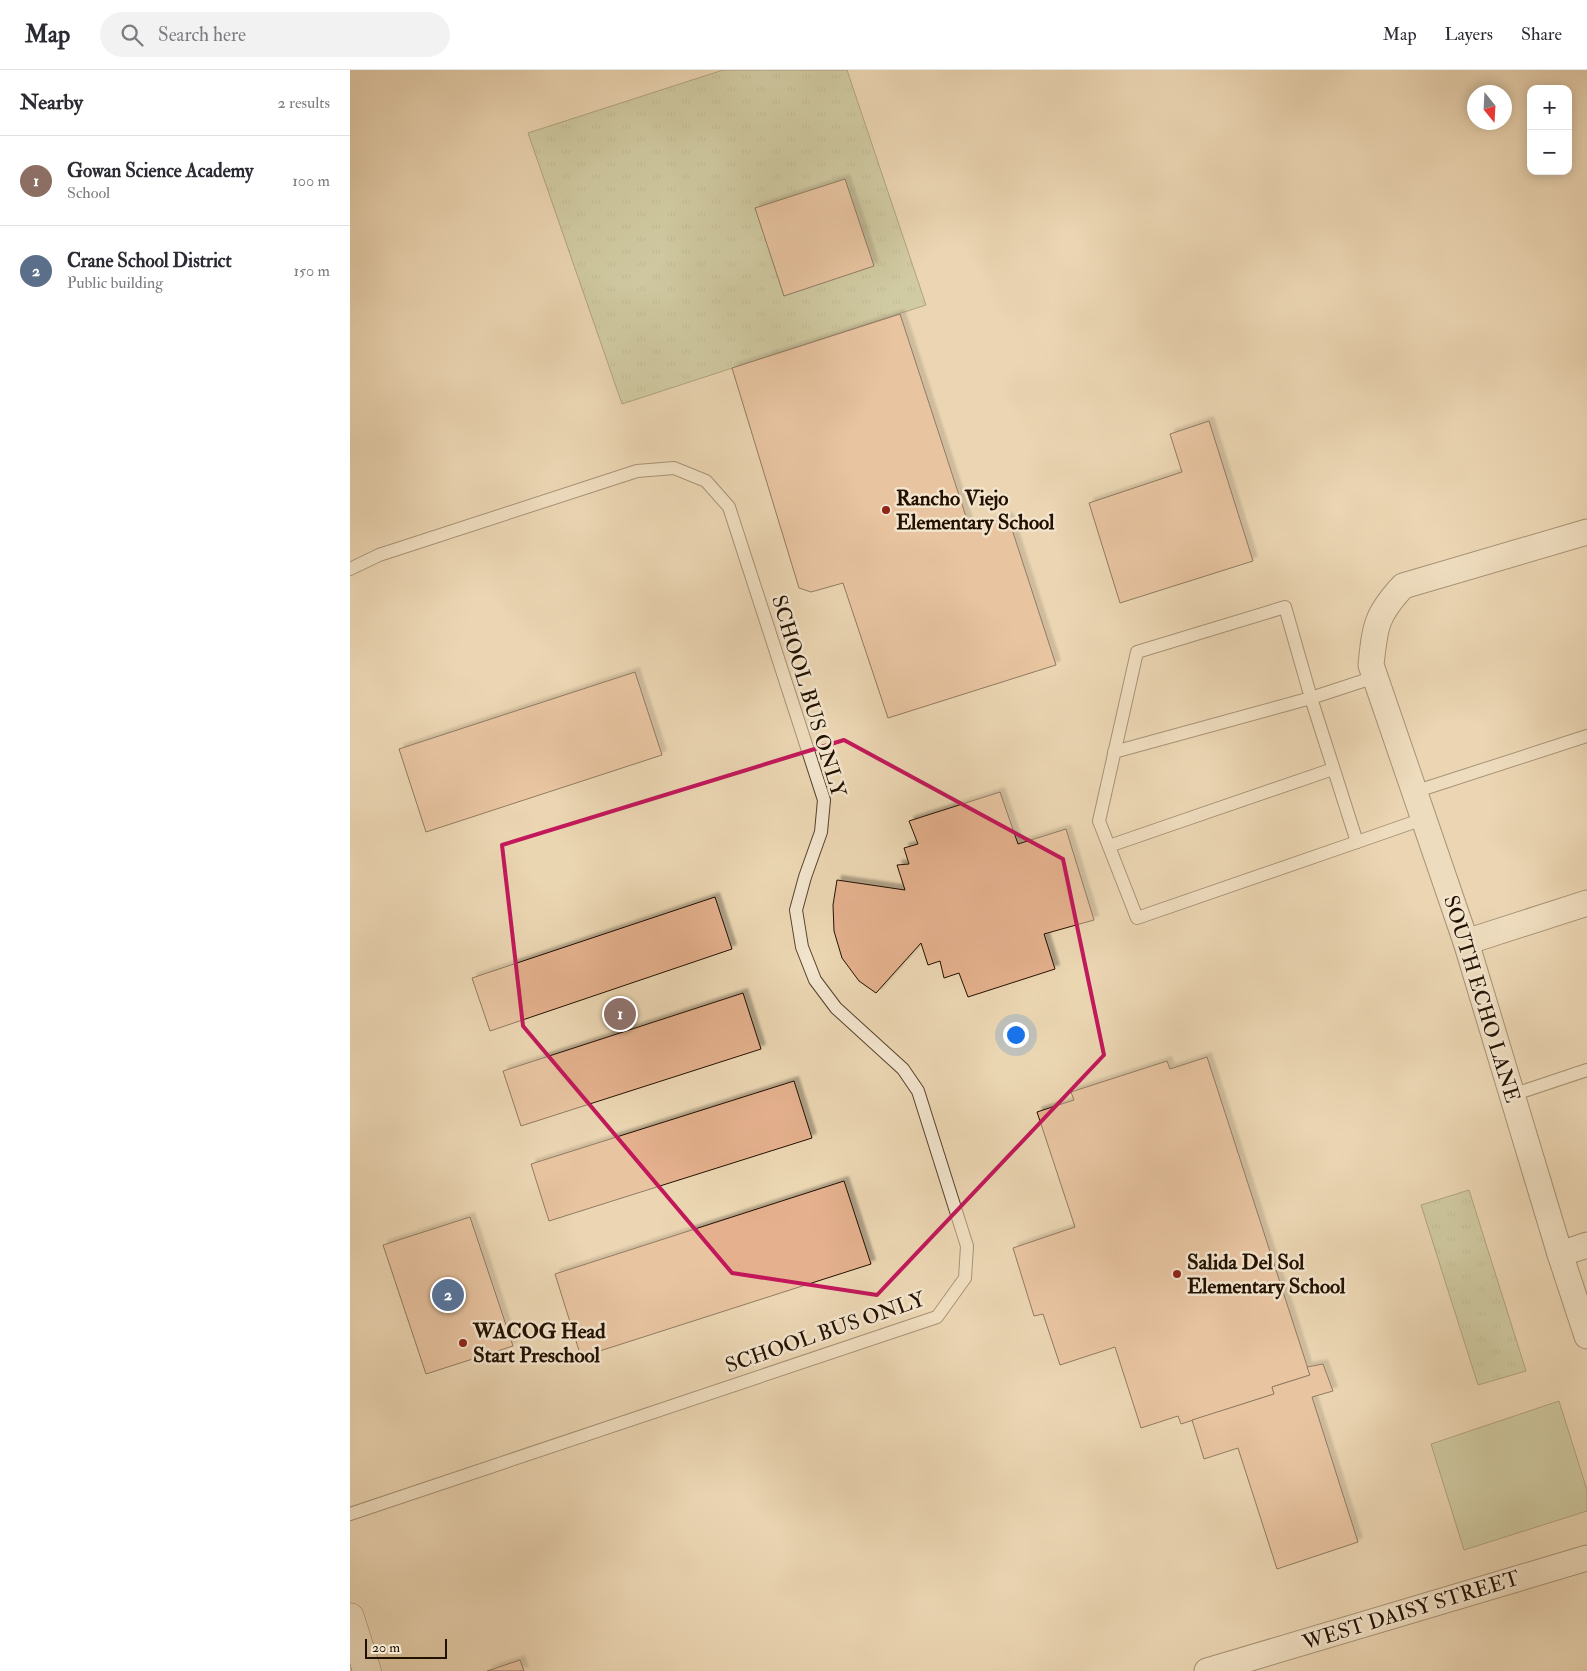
<!DOCTYPE html>
<html lang="en">
<head>
<meta charset="utf-8">
<style>
  :root { --surface:#fff; --page:#f2f2f3; --text:#2b2b33; --muted:#7c7c81; --line:#e1e1e2; --accent:#ea580c }
  body { margin:0; font-family:"IM FELL Double Pica",serif; background:var(--page); color:var(--text) }
  .controls { position:absolute; right:15px; top:15px; display:grid; overflow:hidden; border-radius:10px; box-shadow:0 2px 12px #0003 }
  .controls button { width:45px; height:45px; display:grid; place-items:center; padding:0; border:0; border-bottom:1px solid var(--line); background:var(--surface); color:var(--text); font:25px sans-serif }
  .compass { position:absolute; left:1117px; top:15px; width:45px; height:45px; border-radius:50%; background:var(--surface); box-shadow:0 2px 12px #0003; rotate:162deg }
  .scale { position:absolute; left:15px; bottom:12px; width:82px; box-sizing:border-box; padding-left:5px; border:2px solid #231100; border-top:0; font-size:14px; line-height:18px; white-space:nowrap; color:#231100; -webkit-text-stroke:4px #f2e4cd; paint-order:stroke }
  .you { position:absolute; left:665px; top:964px; width:18px; height:18px; margin:-12px; border:4px solid #fff; border-radius:50%; background:#1a73e8; box-shadow:0 0 0 8px #1a73e833 }
  .badge { display:grid; place-items:center; width:32px; height:32px; border-radius:50%; background:var(--accent); color:#fff; font-size:16px; font-weight:700 }
  .pin { position:absolute; translate:-50% -50%; border:2px solid #fff; box-shadow:0 1px 5px #0006 }
  .list { margin:0; padding:0; list-style:none }
  h2 { display:flex; justify-content:space-between; align-items:center; height:65px; margin:0; padding:0 20px; font-size:21px }
  h2 small { font-size:16px; font-weight:400; color:var(--muted) }
  .list li { display:grid; grid-template-columns:32px 1fr auto; gap:15px; align-items:center; box-sizing:border-box; height:90px; padding:0 20px; border-top:1px solid var(--line) }
  .list b { display:block; font-size:19px; white-space:nowrap }
  .list p { margin:0; font-size:16px; white-space:nowrap; color:var(--muted) }
  .list em { font-size:16px; font-style:normal; color:var(--muted) }
  .icon { flex:none; width:28px; height:28px; fill:none; stroke:currentColor; stroke-width:2; stroke-linecap:round; stroke-linejoin:round }
  .map { position:relative; flex:none; width:1237px; height:1601px; overflow:hidden }
  header { display:flex; align-items:center; gap:30px; box-sizing:border-box; height:70px; padding:0 25px; background:var(--surface); border-bottom:1px solid var(--line) }
  header strong { font-size:24px }
  nav { display:flex; gap:28px; margin-inline-start:auto; font-size:18px }
  .search { width:350px; height:45px; background:var(--page); display:flex; align-items:center; gap:12px; box-sizing:border-box; padding:0 18px; border-radius:28px; color:var(--muted); font-size:19px }
  main { display:flex }
  aside { flex:1; background:var(--surface) }
  .map>svg:first-child { display:block }
  .grass { fill:url(#grass-tufts); stroke:#6a6848 }
  .pitch { fill:#b2bf90; stroke:#6a6848 }
  .building { fill:#e4b08d; stroke:#231100; filter:url(#shadow) }
  .lines { fill:none; stroke-linecap:round; stroke-linejoin:round }
  .lane-casing { stroke:#55422c; stroke-width:14 }
  .street-casing { stroke:#55422c; stroke-width:27 }
  .secondary-casing { stroke:#231100; stroke-width:29 }
  .lane { stroke:#f2e4cd; stroke-width:12 }
  .street { stroke:#f2e4cd; stroke-width:25 }
  .secondary { stroke:#f2e4cd; stroke-width:28 }
  .marked { fill:none; stroke:#c2185b; stroke-width:4; stroke-linejoin:round }
  .poi-dot { fill:#8f2418; stroke:#f2e4cd; stroke-width:2 }
  .labels { text-anchor:middle; stroke-width:5; stroke-linejoin:round; paint-order:stroke }
  .poi-label { font-size:21px; font-weight:bold; fill:#231100; stroke:#f2e4cd; text-anchor:start }
  .street-label { font-size:21px; fill:#231100; stroke:#f2e4cd }
</style>
</head>
<body>
<header>
<strong>Map</strong>
<div class="search"><svg class="icon" aria-label="search" viewBox="0 0 24 24"><circle cx="10" cy="10" r="6"/><path d="M15 15l6 6"/></svg>Search here</div>
<nav><a>Map</a><a>Layers</a><a>Share</a></nav>
</header>
<main>
<aside>
<h2>Nearby<small>2 results</small></h2>
<ul class="list">
<li><span class="badge" style="background:#8d6e63">1</span><div><b>Gowan Science Academy</b><p>School</p></div><em>100 m</em></li>
<li><span class="badge" style="background:#5c6f8a">2</span><div><b>Crane School District</b><p>Public building</p></div><em>150 m</em></li>
</ul>
</aside>
<div class="map">
<svg width="1237" height="1601" viewBox="0 0 1237 1601">
  <defs>
    <pattern id="grass-tufts" width="24" height="20" patternUnits="userSpaceOnUse" patternTransform="scale(1.25)"><rect width="24" height="20" fill="#b2bf90"/><path d="M3 7l-1-3M5 7V3M7 7l1-3M15 17l-1-3M17 17v-4M19 17l1-3" fill="none" stroke="#99a37a"/></pattern>
    <filter id="shadow"><feDropShadow dx="4.5" dy="-4.5" stdDeviation="1" flood-color="#0004"/></filter>
  </defs>
  <rect width="100%" height="100%" fill="#ebd6b2"/>
  <filter id="stains"><feTurbulence type="fractalNoise" baseFrequency=".004" numOctaves="4"/><feColorMatrix values="0 0 0 0 .2 0 0 0 0 .09 0 0 0 0 .02 0 0 0 .5 -.17"/></filter>
  <radialGradient id="worn" r=".72"><stop offset=".6" stop-color="#630" stop-opacity="0"/><stop offset="1" stop-color="#630" stop-opacity=".3"/></radialGradient>
  <g class="grass">
    <polygon points="373,0 497,0 576,235 272,334 178,63"/>
    <polygon points="1119,1120 1176,1301 1128,1315 1071,1135"/>
  </g>
  <polygon class="pitch" points="1209,1331 1237,1420 1237,1441 1114,1480 1081,1374"/>
  <g class="building">
    <polygon points="495,109 524,196 434,226 405,138"/>
    <polygon points="550,244 620,459 658,447 706,595 538,648 493,513 461,522 449,518 382,298"/>
    <polygon points="859,351 903,491 770,533 739,433 832,402 820,364"/>
    <polygon points="285,602 312,685 76,762 49,679"/>
    <polygon points="650,722 668,774 716,759 744,850 694,864 705,899 618,927 609,903 594,908 590,891 578,895 571,873 526,923 509,911 492,888 484,861 483,835 487,810 555,820 547,795 559,794 554,778 568,774 559,751"/>
    <polygon points="365,827 382,879 140,961 122,908"/>
    <polygon points="393,923 411,979 171,1056 153,1001"/>
    <polygon points="857,987 960,1305 922,1317 924,1324 831,1354 828,1346 791,1358 765,1277 710,1295 693,1244 684,1246 663,1178 725,1157 687,1042 724,1030 721,1022 817,991 820,999"/>
    <polygon points="444,1011 462,1068 199,1151 181,1094"/>
    <polygon points="494,1111 521,1194 231,1287 205,1204"/>
    <polygon points="120,1147 163,1276 76,1304 33,1175"/>
    <polygon points="973,1294 983,1321 962,1327 1008,1472 927,1499 888,1378 854,1389 842,1350 924,1324 922,1317 960,1305 957,1297"/>
    <polygon points="170,1590 174,1601 137,1601"/>
  </g>
  <g class="lines">
    <g class="lane-casing">
      <g id="lane">
        <polyline points="0,499 29,485 287,401 324,398 356,411 379,437 474,730 471,762 455,807 446,840 452,877 465,910 486,938 553,999 568,1021 617,1176 615,1208 587,1247 0,1444"/>
        <polyline points="1025,607 961,628 1007,772 1073,749"/>
        <polyline points="764,682 961,628 935,537 787,582 749,751 787,848 1007,772"/>
        <polyline points="1064,722 1237,666"/>
        <polyline points="759,776 983,699"/>
        <polyline points="1162,1025 1237,1000"/>
      </g>
    </g>
    <g class="street-casing">
      <g id="street">
        <path d="M1237 462 1053 516C1026 545 1025 556 1021 595L1116 872 1210 1184 1237 1266"/>
        <polyline points="1116,872 1237,833"/>
        <polyline points="1210,1184 1237,1175"/>
        <polyline points="857,1601 1237,1488"/>
      </g>
    </g>
    <g class="secondary-casing">
      <polyline id="secondary" points="0,1547 17,1601"/>
    </g>
    <use href="#lane" class="lane"/>
    <use href="#street" class="street"/>
    <use href="#secondary" class="secondary"/>
  </g>
  <path d="M0 0H1237V1601H0ZM494 670 713 789 754 985 527 1225 382 1203 173 956 152 775Z" fill="#ebd6b2" fill-opacity=".55" fill-rule="evenodd"/>
  <path class="marked" d="M494 670 713 789 754 985 527 1225 382 1203 173 956 152 775Z"/>
  <g class="poi-dot">
    <circle cx="536" cy="440" r="5"/>
    <circle cx="827" cy="1204" r="5"/>
    <circle cx="113" cy="1273" r="5"/>
  </g>
  <g class="labels">
    <g class="poi-label">
      <text x="546" y="435">Rancho Viejo<tspan x="546" dy="24">Elementary School</tspan></text>
      <text x="837" y="1199">Salida Del Sol<tspan x="837" dy="24">Elementary School</tspan></text>
      <text x="123" y="1268">WACOG Head<tspan x="123" dy="24">Start Preschool</tspan></text>
    </g>
    <g class="street-label">
      <text transform="translate(459 626) rotate(73)" y="7">SCHOOL BUS ONLY</text>
      <text transform="translate(1132 929) rotate(73)" y="7">SOUTH ECHO LANE</text>
      <text transform="translate(475 1262) rotate(-19)" y="7">SCHOOL BUS ONLY</text>
      <text transform="translate(1061 1540) rotate(-17)" y="7">WEST DAISY STREET</text>
    </g>
  </g>
  <rect width="100%" height="100%" filter="url(#stains)"/>
  <rect width="100%" height="100%" fill="url(#worn)"/>
</svg>
<div class="controls">
<button>+</button>
<button>−</button>
</div>
<svg class="compass" viewBox="-18 -18 36 36"><path d="M0-13l5 13h-10z" fill="#e53935"/><path d="M0 13l5-13h-10z" fill="#7c7c81"/></svg>
<div class="scale">20 m</div>
<div class="you"></div>
<div class="pin badge" style="left:270px;top:944px;background:#8d6e63">1</div>
<div class="pin badge" style="left:98px;top:1225px;background:#5c6f8a">2</div>
</div>
</main>
</body>
</html>
